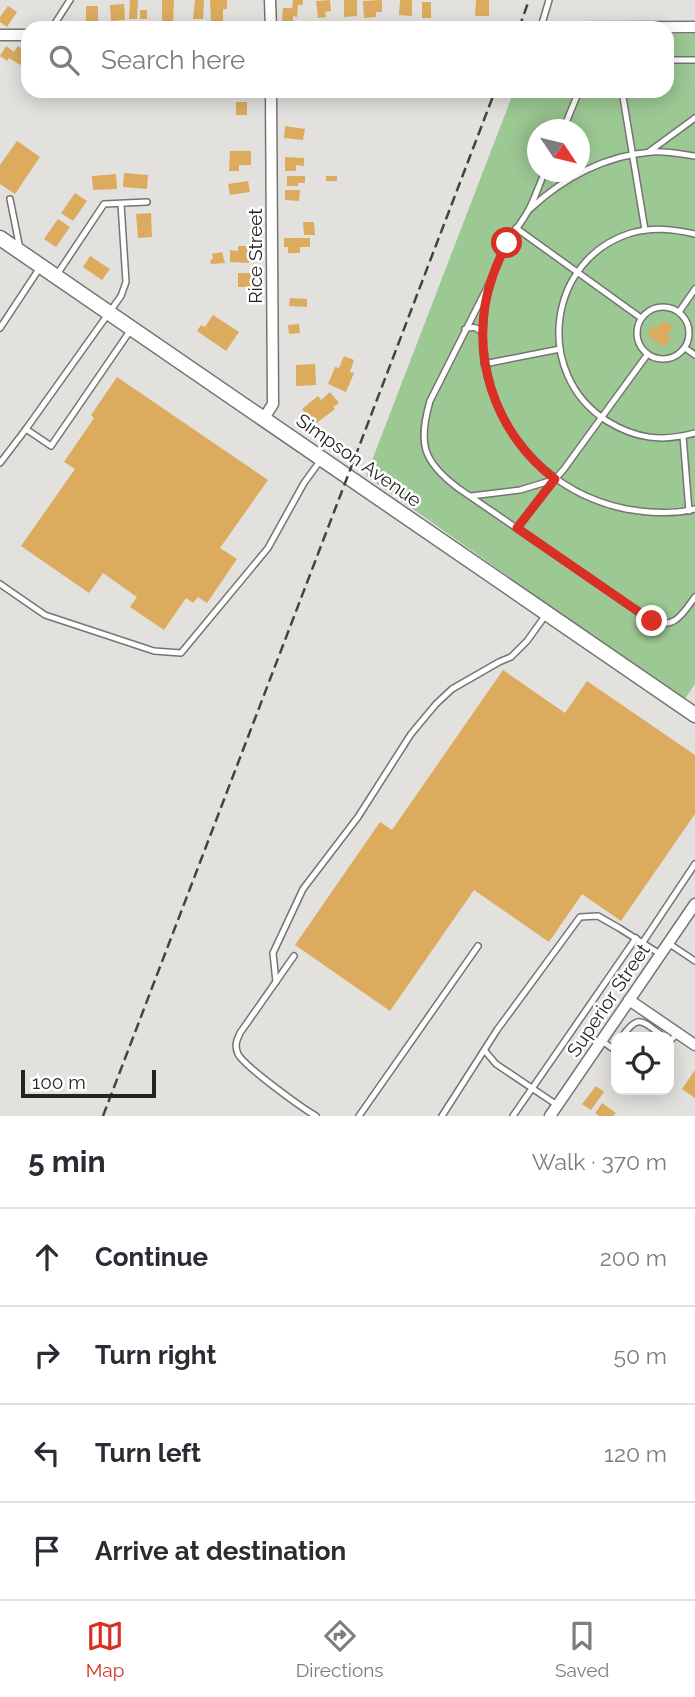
<!DOCTYPE html>
<html lang="en">
<head>
<meta charset="utf-8">
<style>
  :root { --surface:#fff; --page:#f7f7f7; --text:#2b2b33; --muted:#7c7c81; --line:#e1e1e2; --accent:#d93025 }
  body { margin:0; font-family:Raleway,sans-serif; background:var(--page); color:var(--text) }
  .controls { position:absolute; right:21px; bottom:21px; display:grid; overflow:hidden; border-radius:14px; box-shadow:0 4px 18px #0003 }
  .controls button { width:63px; height:63px; display:grid; place-items:center; padding:0; border:0; border-bottom:2px solid var(--line); background:var(--surface); color:var(--text); font:35px sans-serif }
  .compass { position:absolute; left:527px; top:119px; width:63px; height:63px; border-radius:50%; background:var(--surface); box-shadow:0 4px 18px #0003; rotate:125deg }
  .scale { position:absolute; left:21px; bottom:18px; width:135px; box-sizing:border-box; padding-left:7px; border:4px solid #242423; border-top:0; font-size:19px; line-height:24px; white-space:nowrap; color:#242423; -webkit-text-stroke:5px #fff; paint-order:stroke }
  .stop { position:absolute; width:21px; height:21px; margin:-16px; border:5px solid #d93025; border-radius:50%; background:#fff }
  .stop.end { background:#d93025; border-color:#fff; box-shadow:0 2px 7px #0008 }
  .list { margin:0; padding:0; list-style:none }
  h2 { display:flex; justify-content:space-between; align-items:center; height:91px; margin:0; padding:0 28px; font-size:30px }
  h2 small { font-size:23px; font-weight:400; color:var(--muted) }
  .list li { display:grid; grid-template-columns:46px 1fr auto; gap:21px; align-items:center; box-sizing:border-box; height:98px; padding:0 28px; border-top:2px solid var(--line) }
  .list b { display:block; font-size:26px; white-space:nowrap }
  .list em { font-size:23px; font-style:normal; color:var(--muted) }
  .icon { flex:none; width:38px; height:38px; fill:none; stroke:currentColor; stroke-width:2; stroke-linecap:round; stroke-linejoin:round }
  .map { position:relative; flex:none; width:695px; height:1116px; overflow:hidden }
  .search { position:absolute; background:var(--surface); box-shadow:0 4px 18px #0003; left:21px; right:21px; top:21px; height:77px; display:flex; align-items:center; gap:18px; box-sizing:border-box; padding:0 24px; border-radius:21px; color:var(--muted); font-size:26px }
  .sheet { height:483px; background:var(--surface) }
  nav { display:flex; justify-content:space-around; align-items:center; box-sizing:border-box; height:98px; border-top:2px solid var(--line); background:var(--surface); font-size:19px; color:var(--muted) }
  nav a { display:grid; justify-items:center; gap:4px }
  nav .on { color:var(--accent) }
  .map>svg:first-child { display:block }
  .green { fill:#9cc893; fill-rule:evenodd }
  .building { fill:#dcab5e }
  .lines { fill:none; stroke-linecap:round; stroke-linejoin:round }
  .service-casing { stroke:#767472; stroke-width:8 }
  .minor-casing { stroke:#767472; stroke-width:13 }
  .tertiary-casing { stroke:#767472; stroke-width:17 }
  .service { stroke:#fff; stroke-width:5 }
  .minor { stroke:#fff; stroke-width:10 }
  .tertiary { stroke:#fff; stroke-width:14 }
  .rail { stroke:#434342; stroke-width:2.5; stroke-dasharray:10 5; stroke-linecap:butt }
  .route { stroke:#d93025; stroke-width:9 }
  .labels { text-anchor:middle; stroke-width:5; stroke-linejoin:round; paint-order:stroke }
  .street-label { font-size:19px; fill:#242423; stroke:#fff }
</style>
</head>
<body>
<div class="map">
<svg width="695" height="1116" viewBox="0 0 695 1116">
  <rect width="100%" height="100%" fill="#e3e1de"/>
  <path class="green" d="M667 34H695V684L684 700 366 476 514 91H667ZM538 130H580V172H538Z"/>
  <g class="building">
    <polygon points="130,0 138,0 137,19 129,19"/>
    <polygon points="162,0 174,0 173,23 162,22"/>
    <polygon points="195,0 204,0 203,19 193,19"/>
    <polygon points="210,0 227,0 227,9 223,9 223,22 211,22"/>
    <polygon points="293,0 303,0 303,5 298,5 297,17 293,16 293,22 282,21 283,8 292,8"/>
    <polygon points="330,0 331,11 325,12 326,17 318,18 316,1"/>
    <polygon points="344,0 357,0 357,16 344,17"/>
    <polygon points="382,0 382,12 376,12 376,17 364,18 363,1"/>
    <polygon points="400,0 412,0 412,16 399,15"/>
    <polygon points="476,0 489,0 489,16 475,16"/>
    <rect x="422" y="2" width="9" height="16"/>
    <polygon points="124,4 125,20 111,21 110,5"/>
    <polygon points="8,6 17,12 7,27 0,22 0,17"/>
    <rect x="86" y="6" width="12" height="16"/>
    <rect x="140" y="10" width="7" height="9"/>
    <polygon points="6,46 14,52 18,46 28,52 20,65 9,58 7,61 0,56"/>
    <rect x="236" y="102" width="11" height="13"/>
    <polygon points="285,126 305,129 303,140 284,138"/>
    <polygon points="17,141 40,157 15,194 0,184 0,165"/>
    <polygon points="230,151 251,151 251,165 239,165 239,171 229,171"/>
    <polygon points="285,157 304,158 304,166 296,165 296,171 285,171"/>
    <polygon points="124,173 148,175 147,189 123,187"/>
    <polygon points="116,174 117,189 93,190 92,176"/>
    <polygon points="287,176 305,176 305,183 298,183 298,186 287,186"/>
    <rect x="326" y="176" width="11" height="5"/>
    <polygon points="248,181 250,192 230,195 228,184"/>
    <polygon points="285,190 300,190 299,201 285,200"/>
    <polygon points="75,193 87,201 73,221 61,213"/>
    <polygon points="151,213 152,237 138,238 136,214"/>
    <polygon points="58,219 70,227 56,247 44,239"/>
    <polygon points="303,222 314,222 315,235 304,235"/>
    <polygon points="284,238 310,238 310,247 300,247 300,253 288,253 288,247 284,247"/>
    <polygon points="238,246 250,246 249,263 230,262 230,250 238,251"/>
    <polygon points="222,252 225,263 211,264 210,260 213,259 212,254"/>
    <polygon points="90,256 110,269 102,280 83,267"/>
    <rect x="238" y="273" width="13" height="14"/>
    <polygon points="290,298 307,299 307,307 289,306"/>
    <polygon points="213,315 239,332 226,351 197,331 201,325 205,327"/>
    <polygon points="663,321 673,327 667,335 671,338 664,347 647,335 653,326 657,328"/>
    <polygon points="299,324 300,333 289,334 288,325"/>
    <polygon points="344,356 354,360 350,372 354,373 346,392 328,384 335,367 339,368"/>
    <polygon points="315,364 316,385 296,386 296,365"/>
    <polygon points="117,377 268,480 220,548 237,559 207,603 198,597 193,603 186,598 164,630 130,607 137,597 103,573 89,593 21,546 75,469 64,462 94,418 91,415"/>
    <polygon points="330,392 339,403 333,407 335,409 314,425 302,409 318,396 321,400"/>
    <polygon points="503,670 565,713 587,681 695,755 695,814 621,921 582,894 549,942 474,890 390,1011 295,945 380,822 392,830"/>
    <polygon points="695,1070 695,1098 682,1089"/>
    <polygon points="596,1086 604,1092 591,1110 582,1104"/>
    <polygon points="602,1103 616,1113 613,1116 599,1116 595,1113"/>
  </g>
  <g class="lines">
    <g class="service-casing">
      <g id="service">
        <polyline points="541,27 549,0"/>
        <polyline points="52,28 70,0"/>
        <polyline points="667,60 695,60"/>
        <polyline points="622,91 645,230"/>
        <polyline points="563,130 579,91"/>
        <polyline points="650,151 695,118"/>
        <path d="M545 172C539 184 535 199 528 211 522 222 514 231 508 242 497 262 488 285 485 307 483 326 481 348 485 366 500 439 553 494 626 509 649 513 672 515 695 509"/>
        <polyline points="10,199 20,249"/>
        <path d="M530 209C563 178 606 155 652 152 666 151 681 154 695 156"/>
        <polyline points="516,228 641,318"/>
        <path d="M695 234C673 229 653 227 631 233 547 259 533 374 607 421 636 439 662 442 695 433"/>
        <polyline points="56,276 104,204 147,202"/>
        <path d="M492 278 430 401C418 443 422 461 458 488L652 621C675 630 683 613 695 597"/>
        <circle cx="663" cy="333" r="26"/>
        <polyline points="679,312 695,289"/>
        <polyline points="0,328 41,266"/>
        <path d="M465 329C474 326 477 327 483 334"/>
        <polyline points="685,348 695,355"/>
        <polyline points="484,364 560,349"/>
        <polyline points="26,429 121,296 126,282 121,204"/>
        <polyline points="683,436 689,511"/>
        <polyline points="0,463 26,429 51,446 130,331"/>
        <polyline points="471,496 520,490 553,480"/>
        <polyline points="517,528 545,491 564,469 647,355"/>
        <polyline points="0,584 45,615 154,651 181,653 268,548 304,483 320,461"/>
        <polyline points="643,942 695,864"/>
        <polyline points="668,943 695,961"/>
        <path d="M294 956 240 1033C237 1040 234 1045 238 1054 244 1066 302 1108 316 1116"/>
        <polyline points="276,982 273,953 303,889 358,817 411,734 436,704 452,689 499,662 511,657 527,641 545,616"/>
        <path d="M622 1037C639 1012 643 1022 664 1037"/>
        <polyline points="602,1041 616,1051"/>
        <polyline points="669,1042 678,1033"/>
        <polyline points="485,1051 496,1064 557,1105"/>
        <polyline points="359,1116 478,946"/>
        <polyline points="442,1116 497,1030 580,917 598,916 619,928 660,954"/>
        <polyline points="513,1116 636,938"/>
      </g>
    </g>
    <g class="minor-casing">
      <g id="minor">
        <polyline points="270,0 271,28"/>
        <polyline points="473,28 695,27"/>
        <polyline points="0,35 28,35"/>
        <polyline points="264,418 273,404 271,91"/>
        <polyline points="629,1000 695,1045"/>
        <polyline points="550,1116 695,904"/>
      </g>
    </g>
    <g class="tertiary-casing">
      <polyline id="tertiary" points="0,238 695,715"/>
    </g>
    <use href="#service" class="service"/>
    <use href="#minor" class="minor"/>
    <use href="#tertiary" class="tertiary"/>
    <g class="rail">
      <polyline points="519,28 529,0"/>
      <polyline points="103,1116 495,91"/>
    </g>
  </g>
  <g class="lines">
    <path class="route" d="M507 243C501 255 496 266 492 278 467 350 494 434 555 479L517 528 652 621"/>
  </g>
  <g class="labels">
    <g class="street-label">
      <text transform="translate(255 256) rotate(-90)" y="7">Rice Street</text>
      <text transform="translate(359 460) rotate(35)" y="7">Simpson Avenue</text>
      <text transform="translate(608 1000) rotate(-56)" y="7">Superior Street</text>
    </g>
  </g>
</svg>
<div class="controls">
<button><svg class="icon" aria-label="locate" viewBox="0 0 24 24"><circle cx="12" cy="12" r="6"/><path d="M12 2v4M12 18v4M2 12h4M18 12h4"/></svg></button>
</div>
<svg class="compass" viewBox="-18 -18 36 36"><path d="M0-13l5 13h-10z" fill="#e53935"/><path d="M0 13l5-13h-10z" fill="#7c7c81"/></svg>
<div class="scale">100 m</div>
<div class="stop" style="left:507px;top:243px"></div>
<div class="stop end" style="left:652px;top:621px"></div>
<div class="search"><svg class="icon" aria-label="search" viewBox="0 0 24 24"><circle cx="10" cy="10" r="6"/><path d="M15 15l6 6"/></svg>Search here</div>
</div>
<section class="sheet">
<h2>5 min<small>Walk · 370 m</small></h2>
<ul class="list">
<li><svg class="icon" aria-label="ahead" viewBox="0 0 24 24"><path d="M12 20V5M6 11l6-6 6 6"/></svg><div><b>Continue</b></div><em>200 m</em></li>
<li><svg class="icon" aria-label="right" viewBox="0 0 24 24"><path d="M7 20v-9h11M14 6l5 5-5 5"/></svg><div><b>Turn right</b></div><em>50 m</em></li>
<li><svg class="icon" aria-label="left" viewBox="0 0 24 24"><path d="M17 20v-9H6M10 6l-5 5 5 5"/></svg><div><b>Turn left</b></div><em>120 m</em></li>
<li><svg class="icon" aria-label="arrive" viewBox="0 0 24 24"><path d="M6 21V4h12l-3 4 3 4H6"/></svg><div><b>Arrive at destination</b></div></li>
</ul>
</section>
<nav>
<a class="on"><svg class="icon" aria-label="map" viewBox="0 0 24 24"><path d="M3 6l6-2 6 2 6-2v14l-6 2-6-2-6 2zM9 4v14M15 6v14"/></svg>Map</a>
<a><svg class="icon" aria-label="directions" viewBox="0 0 24 24"><path d="M12 3l9 9-9 9-9-9zM9 14v-3h6M13 9l2 2-2 2"/></svg>Directions</a>
<a><svg class="icon" aria-label="saved" viewBox="0 0 24 24"><path d="M7 4h10v16l-5-4-5 4z"/></svg>Saved</a>
</nav>
</body>
</html>
